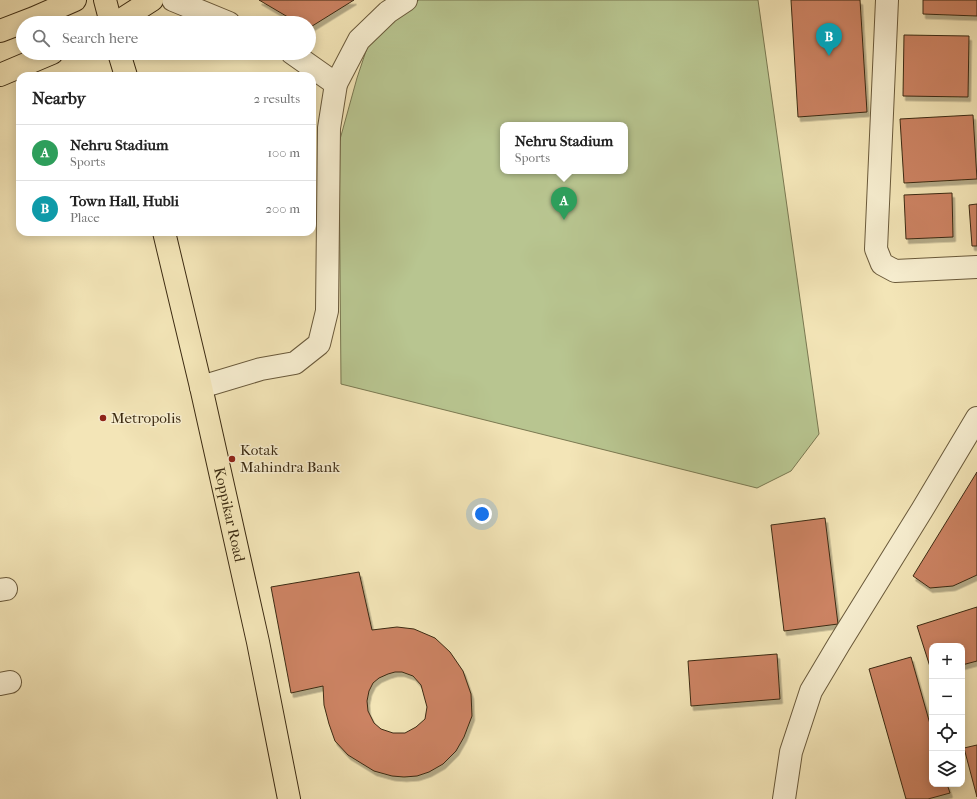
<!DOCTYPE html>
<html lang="en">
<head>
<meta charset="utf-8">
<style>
  :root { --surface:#fff; --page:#f2f2f2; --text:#222; --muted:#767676; --line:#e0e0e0; --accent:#0f766e }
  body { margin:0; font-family:"IM FELL French Canon",serif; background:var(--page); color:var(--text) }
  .controls { position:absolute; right:12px; bottom:12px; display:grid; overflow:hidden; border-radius:8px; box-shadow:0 2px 10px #0003 }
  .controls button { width:36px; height:36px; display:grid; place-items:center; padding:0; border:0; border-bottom:1px solid var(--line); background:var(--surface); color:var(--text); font:20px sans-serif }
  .you { position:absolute; left:482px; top:514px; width:14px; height:14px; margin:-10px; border:3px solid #fff; border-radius:50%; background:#1a73e8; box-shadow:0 0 0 6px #1a73e833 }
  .badge { display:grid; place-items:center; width:26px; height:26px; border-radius:50%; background:var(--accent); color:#fff; font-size:13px; font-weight:700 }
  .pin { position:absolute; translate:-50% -33px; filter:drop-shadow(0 1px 2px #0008) }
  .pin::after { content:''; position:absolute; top:21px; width:14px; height:12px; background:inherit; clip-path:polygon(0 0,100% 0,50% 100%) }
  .popup { position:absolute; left:500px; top:122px; width:128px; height:52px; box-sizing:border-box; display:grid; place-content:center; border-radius:8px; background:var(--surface); filter:drop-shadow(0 1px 3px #0005); font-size:13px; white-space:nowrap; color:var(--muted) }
  .popup b { font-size:15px; color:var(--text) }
  .popup::after { content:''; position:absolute; left:50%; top:100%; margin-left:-8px; border:8px solid transparent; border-top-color:var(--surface) }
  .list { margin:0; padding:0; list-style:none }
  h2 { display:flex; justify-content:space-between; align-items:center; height:52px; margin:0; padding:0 16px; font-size:17px }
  h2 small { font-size:13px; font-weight:400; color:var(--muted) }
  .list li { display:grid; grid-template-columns:26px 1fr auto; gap:12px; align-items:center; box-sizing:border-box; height:56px; padding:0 16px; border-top:1px solid var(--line) }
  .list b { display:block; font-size:15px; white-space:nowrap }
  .list p { margin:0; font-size:13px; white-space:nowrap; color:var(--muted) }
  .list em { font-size:13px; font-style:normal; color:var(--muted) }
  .icon { flex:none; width:22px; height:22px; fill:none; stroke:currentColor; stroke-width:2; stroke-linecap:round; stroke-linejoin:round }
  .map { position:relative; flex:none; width:977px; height:799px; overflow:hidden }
  .search { position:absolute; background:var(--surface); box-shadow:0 2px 10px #0003; left:16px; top:16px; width:300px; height:44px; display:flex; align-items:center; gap:10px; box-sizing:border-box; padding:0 14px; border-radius:22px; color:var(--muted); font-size:15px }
  .panel { position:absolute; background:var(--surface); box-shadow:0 2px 10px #0003; left:16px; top:72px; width:300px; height:164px; border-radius:12px }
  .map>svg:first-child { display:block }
  .green { fill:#b8c590; stroke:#7a7851; fill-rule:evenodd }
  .building { fill:#cc8364; stroke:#3c2b12; fill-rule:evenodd; filter:url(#shadow) }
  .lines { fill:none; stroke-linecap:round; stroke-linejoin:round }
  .minor-casing { stroke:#6a5a3b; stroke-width:24 }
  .major-casing { stroke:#3c2b12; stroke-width:24 }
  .highway-casing { stroke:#3c2b12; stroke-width:24 }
  .minor { stroke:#f7eed0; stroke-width:22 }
  .major { stroke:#f3e5b7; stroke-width:22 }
  .highway { stroke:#f3e5b7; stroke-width:22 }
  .poi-dot { fill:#8f2418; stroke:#f7eed0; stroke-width:1.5 }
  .labels { text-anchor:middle; stroke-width:3; stroke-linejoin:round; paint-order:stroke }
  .poi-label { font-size:15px; fill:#3c2b12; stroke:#f7eed0; text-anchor:start }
  .street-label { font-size:15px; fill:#3c2b12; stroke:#f7eed0 }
</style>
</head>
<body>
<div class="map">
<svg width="977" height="799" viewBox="0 0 977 799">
  <defs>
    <filter id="shadow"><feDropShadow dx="2.5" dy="4.5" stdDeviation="0" flood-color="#0004"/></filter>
  </defs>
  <rect width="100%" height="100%" fill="#f3e5b7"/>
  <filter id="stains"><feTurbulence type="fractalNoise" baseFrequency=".005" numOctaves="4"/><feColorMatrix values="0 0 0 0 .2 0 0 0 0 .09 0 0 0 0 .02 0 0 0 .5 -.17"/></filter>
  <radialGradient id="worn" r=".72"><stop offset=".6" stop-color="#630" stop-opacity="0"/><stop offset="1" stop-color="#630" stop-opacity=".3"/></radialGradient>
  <path class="green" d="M419 0H758L819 434 791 471 757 488 341 384 339 143 357 78 369 42 388 19ZM503 125H625V171H503Z"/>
  <g class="building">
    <polygon points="259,0 354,0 309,28 309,23 298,23"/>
    <polygon points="791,0 860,0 867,112 798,117"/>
    <polygon points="923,0 977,0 977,16 923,14"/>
    <polygon points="904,35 969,36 968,97 903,96"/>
    <polygon points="973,115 977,179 904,183 900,119"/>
    <polygon points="952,193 953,237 906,239 904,195"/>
    <polygon points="977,204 977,246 972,246 969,205"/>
    <polygon points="977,472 977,575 953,586 930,588 913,576"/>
    <polygon points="825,518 838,624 784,631 771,525"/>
    <path d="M359 572 372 630 397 627 414 629 435 638 450 652 463 671 471 694 472 716 464 737 456 751 443 764 429 772 417 776 404 777 392 776 374 771 348 755 335 741 329 724 324 705 323 686 291 693 271 587ZM395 672H402L413 676 421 685 427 707 425 719 416 727 405 733H393L381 729 374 723 368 711 367 701 369 691 373 683 379 678 388 674Z"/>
    <polygon points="977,607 977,661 962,665 962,646 932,646 932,673 917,626"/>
    <polygon points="777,654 780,699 691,706 688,661"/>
    <polygon points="911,657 932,731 932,784 947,784 950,793 928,799 906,799 869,669"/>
    <polygon points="977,745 977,797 964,748"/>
  </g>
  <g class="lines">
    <g class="minor-casing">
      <g id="minor">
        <polyline points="173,0 229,23"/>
        <polyline points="887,0 876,249 882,264 895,271 977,267"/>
        <polyline points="292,53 336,84"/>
        <polyline points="201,387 261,369 295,363 319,344 327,311 329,128 336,84 359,40 388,12 406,0"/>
        <polyline points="0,590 6,589"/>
        <polyline points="0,684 10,682"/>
        <polyline points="784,799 791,752 811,691 839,644 922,510 977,418"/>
      </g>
    </g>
    <g class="major-casing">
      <g id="major">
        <polyline points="105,0 111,23"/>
        <polyline points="119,53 126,76"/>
        <path id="s1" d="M164 232 201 387 258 642 289 799"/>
      </g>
    </g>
    <g class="highway-casing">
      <g id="highway">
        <polyline points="116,23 152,0"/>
        <polyline points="0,31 34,18 75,0"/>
        <polyline points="0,75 52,53"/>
      </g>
    </g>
    <use href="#minor" class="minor"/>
    <use href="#major" class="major"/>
    <use href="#highway" class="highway"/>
  </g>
  <g class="poi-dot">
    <circle cx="103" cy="418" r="4"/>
    <circle cx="232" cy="459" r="4"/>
  </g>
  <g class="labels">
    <g class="poi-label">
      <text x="111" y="423">Metropolis</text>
      <text x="240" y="455">Kotak<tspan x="240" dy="17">Mahindra Bank</tspan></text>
    </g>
    <g class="street-label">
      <text dy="5" stroke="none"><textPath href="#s1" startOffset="290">Koppikar Road</textPath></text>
    </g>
  </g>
  <rect width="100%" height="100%" filter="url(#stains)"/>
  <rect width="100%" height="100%" fill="url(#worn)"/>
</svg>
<div class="controls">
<button>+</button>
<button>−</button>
<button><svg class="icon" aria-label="locate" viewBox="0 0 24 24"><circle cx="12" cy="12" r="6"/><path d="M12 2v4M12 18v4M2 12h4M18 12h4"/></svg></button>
<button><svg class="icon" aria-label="layers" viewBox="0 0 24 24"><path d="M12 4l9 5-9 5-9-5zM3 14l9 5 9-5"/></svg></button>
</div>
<div class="you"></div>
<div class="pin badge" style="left:564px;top:220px;background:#2e9e5b">A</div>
<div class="popup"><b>Nehru Stadium</b>Sports</div>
<div class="pin badge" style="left:829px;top:56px;background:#0f9aa8">B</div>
<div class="search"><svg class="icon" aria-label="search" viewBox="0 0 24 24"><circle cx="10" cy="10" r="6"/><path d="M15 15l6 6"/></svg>Search here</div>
<section class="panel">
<h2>Nearby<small>2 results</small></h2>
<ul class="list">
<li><span class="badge" style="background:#2e9e5b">A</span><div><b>Nehru Stadium</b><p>Sports</p></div><em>100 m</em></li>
<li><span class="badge" style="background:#0f9aa8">B</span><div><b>Town Hall, Hubli</b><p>Place</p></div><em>200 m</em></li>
</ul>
</section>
</div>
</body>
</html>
